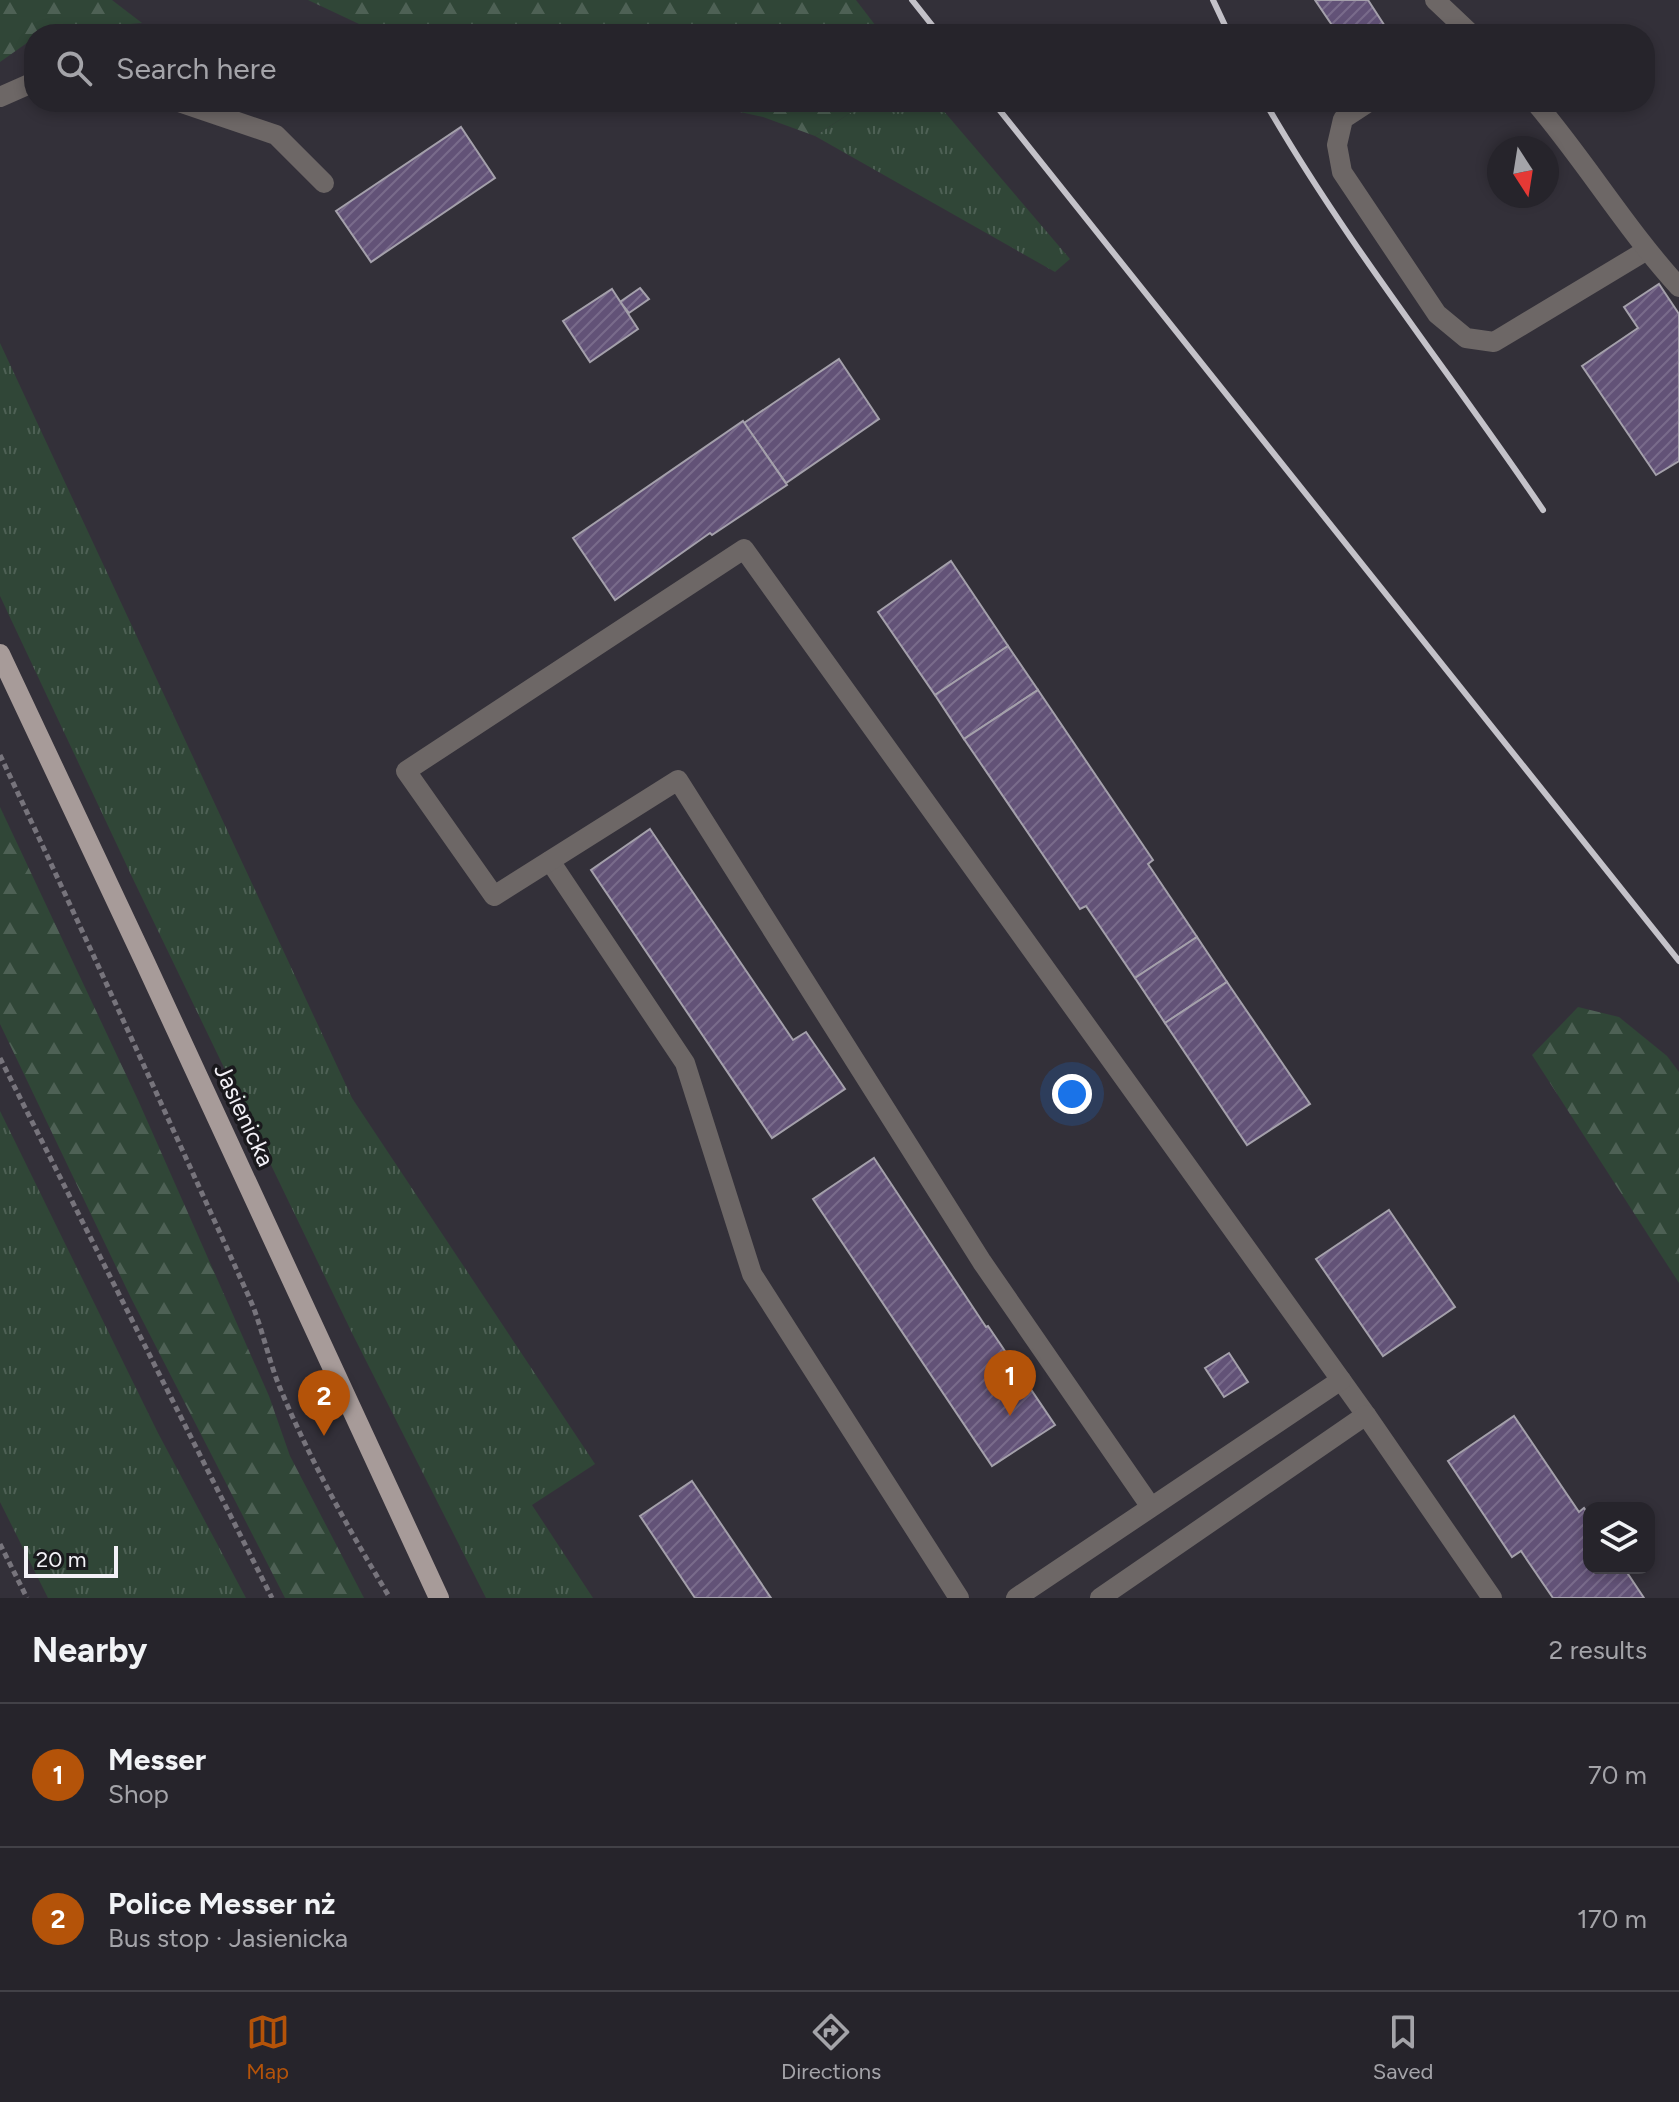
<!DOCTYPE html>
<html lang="en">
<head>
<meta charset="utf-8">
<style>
  :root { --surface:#26242b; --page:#323037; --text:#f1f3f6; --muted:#a4a4a9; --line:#424147; --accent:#b45309 }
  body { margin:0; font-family:Figtree,sans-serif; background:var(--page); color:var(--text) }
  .controls { position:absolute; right:24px; bottom:24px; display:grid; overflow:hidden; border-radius:16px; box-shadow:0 4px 12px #0003 }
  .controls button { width:72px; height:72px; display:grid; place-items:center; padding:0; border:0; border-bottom:2px solid var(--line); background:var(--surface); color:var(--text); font:40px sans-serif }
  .compass { position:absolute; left:1487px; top:136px; width:72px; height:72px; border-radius:50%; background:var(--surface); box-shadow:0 4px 12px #0003; rotate:168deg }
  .scale { position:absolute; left:24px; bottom:20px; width:94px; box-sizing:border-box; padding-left:8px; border:4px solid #f3f1f7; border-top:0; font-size:22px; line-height:28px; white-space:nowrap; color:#f3f1f7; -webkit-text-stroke:6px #1a191d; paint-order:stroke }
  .you { position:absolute; left:1072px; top:1094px; width:28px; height:28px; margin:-20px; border:6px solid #fff; border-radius:50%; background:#1a73e8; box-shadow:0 0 0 12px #1a73e833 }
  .badge { display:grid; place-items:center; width:52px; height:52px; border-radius:50%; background:var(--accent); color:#fff; font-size:26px; font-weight:700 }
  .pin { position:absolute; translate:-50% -66px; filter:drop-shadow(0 2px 4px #0008) }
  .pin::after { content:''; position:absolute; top:42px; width:28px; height:24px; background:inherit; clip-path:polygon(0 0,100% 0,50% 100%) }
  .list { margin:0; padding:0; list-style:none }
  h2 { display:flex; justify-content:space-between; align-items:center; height:104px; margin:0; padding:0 32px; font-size:34px }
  h2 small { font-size:26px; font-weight:400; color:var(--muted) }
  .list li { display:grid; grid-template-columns:52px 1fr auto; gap:24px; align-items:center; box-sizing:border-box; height:144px; padding:0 32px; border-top:2px solid var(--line) }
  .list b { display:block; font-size:30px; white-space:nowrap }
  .list p { margin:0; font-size:26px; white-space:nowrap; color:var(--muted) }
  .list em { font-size:26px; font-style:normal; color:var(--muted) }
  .icon { flex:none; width:44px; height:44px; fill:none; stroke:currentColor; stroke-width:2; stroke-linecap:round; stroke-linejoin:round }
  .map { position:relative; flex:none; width:1679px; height:1598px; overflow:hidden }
  .search { position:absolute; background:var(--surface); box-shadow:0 4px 12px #0003; left:24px; right:24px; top:24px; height:88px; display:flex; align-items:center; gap:20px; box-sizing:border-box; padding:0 28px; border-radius:32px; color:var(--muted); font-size:30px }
  .sheet { height:392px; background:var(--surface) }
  nav { display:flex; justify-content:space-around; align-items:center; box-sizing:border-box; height:112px; border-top:2px solid var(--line); background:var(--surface); font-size:22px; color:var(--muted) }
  nav a { display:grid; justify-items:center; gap:4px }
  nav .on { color:var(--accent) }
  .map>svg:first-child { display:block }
  .grass { fill:url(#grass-tufts) }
  .forest { fill:url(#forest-firs) }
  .building { fill:url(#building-hatch); stroke:#a4a0ab; stroke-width:2 }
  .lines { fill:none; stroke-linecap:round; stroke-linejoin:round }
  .path { stroke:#77747c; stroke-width:5; stroke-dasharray:6 4; stroke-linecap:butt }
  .minor { stroke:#6d6766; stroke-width:20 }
  .major { stroke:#a79b99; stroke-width:20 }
  .rail { stroke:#c4c2c9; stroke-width:6 }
  .labels { text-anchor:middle; stroke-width:7; stroke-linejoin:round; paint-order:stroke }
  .street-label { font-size:24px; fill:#f3f1f7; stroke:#1a191d }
</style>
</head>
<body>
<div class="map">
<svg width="1679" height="1598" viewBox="0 0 1679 1598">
  <defs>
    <pattern id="grass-tufts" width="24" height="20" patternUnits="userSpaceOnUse" patternTransform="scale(2)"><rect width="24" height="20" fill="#304637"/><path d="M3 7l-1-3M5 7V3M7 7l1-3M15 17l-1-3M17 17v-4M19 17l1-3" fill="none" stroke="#4e6155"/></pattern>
    <pattern id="forest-firs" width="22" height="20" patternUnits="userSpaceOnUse" patternTransform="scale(2)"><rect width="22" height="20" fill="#304637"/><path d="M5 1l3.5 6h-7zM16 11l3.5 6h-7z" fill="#4e6155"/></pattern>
    <pattern id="building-hatch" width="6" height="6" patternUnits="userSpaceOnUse" patternTransform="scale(2)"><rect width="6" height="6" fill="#625277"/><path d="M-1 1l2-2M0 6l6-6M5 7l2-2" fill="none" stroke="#796b8b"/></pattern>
  </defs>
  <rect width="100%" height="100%" fill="#333039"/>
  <g class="grass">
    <polygon points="867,102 936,102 1070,259 1055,272 815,136"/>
    <polygon points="0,343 352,1098 595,1464 532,1505 593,1598 486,1598 353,1335 133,879 0,596"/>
    <polygon points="0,1111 158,1433 246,1598 48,1598 0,1502"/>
  </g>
  <g class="forest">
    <polygon points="0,0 112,0 142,23 45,31 40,34 34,34 34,38 0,62"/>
    <polygon points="308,0 856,0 882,34 383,34 374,31"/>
    <polygon points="694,102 867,102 815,136 763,117"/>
    <polygon points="0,807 138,1100 269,1396 290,1456 364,1598 285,1598 131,1298 0,1024"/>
    <polygon points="1578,1007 1619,1017 1667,1056 1679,1072 1679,1283 1532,1055"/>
  </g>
  <g class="building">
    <polygon points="1315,0 1368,0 1390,34 1338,34"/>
    <polygon points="461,127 495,178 371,262 336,211"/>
    <polygon points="1659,284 1679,314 1679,461 1656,475 1582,366 1638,328 1624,307"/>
    <polygon points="640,288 649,299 629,313 620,302"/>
    <polygon points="612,289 638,329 590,362 563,321"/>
    <polygon points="839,359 879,419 786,483 744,423"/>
    <polygon points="743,421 787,485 712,535 710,533 615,600 573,538"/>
    <polygon points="951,561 1008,646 935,695 878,612"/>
    <polygon points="1008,646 1038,690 964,739 935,695"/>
    <polygon points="1038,690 1153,860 1148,864 1197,937 1135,978 1086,906 1080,909 964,739"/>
    <polygon points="650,829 793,1040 806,1032 845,1089 772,1138 591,870"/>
    <polygon points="1197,937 1227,982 1165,1023 1135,978"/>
    <polygon points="1227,982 1310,1104 1247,1145 1165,1023"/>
    <polygon points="874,1158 986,1327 988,1326 1055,1425 992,1466 813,1199"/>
    <polygon points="1389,1210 1455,1307 1383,1356 1316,1259"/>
    <polygon points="1229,1353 1248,1382 1224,1397 1205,1368"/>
    <polygon points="1514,1416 1579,1512 1584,1508 1589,1515 1589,1568 1624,1568 1644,1598 1553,1598 1521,1551 1512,1557 1448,1461"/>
    <polygon points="692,1481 771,1598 695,1598 640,1516"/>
  </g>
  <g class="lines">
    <g class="path">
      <path d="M0 755C85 935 167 1116 249 1297 262 1326 268 1359 280 1388 311 1462 349 1530 390 1598"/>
      <polyline points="0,1058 272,1598"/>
      <polyline points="0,1544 27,1598"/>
    </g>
    <g class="minor">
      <polyline points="1435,0 1471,34"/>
      <polyline points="0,97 34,82"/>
      <polyline points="179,102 276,135 324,183"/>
      <polyline points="1369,102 1343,119 1337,145 1342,172 1437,314 1466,338 1494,342 1647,250"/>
      <path d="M1535 102C1586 162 1626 229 1679 287"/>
      <polyline points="550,861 685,1063 752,1274 959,1598"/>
      <polyline points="1341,1380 1366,1415"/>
      <polyline points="1016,1598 1341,1380 744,549 406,771 494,896 678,780 982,1262 1151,1507"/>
      <polyline points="1100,1598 1366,1415 1492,1598"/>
    </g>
    <polyline class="major" points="0,654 144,960 439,1598"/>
    <g class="rail">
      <polyline points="912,0 939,34"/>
      <polyline points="1213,0 1229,34"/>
      <polyline points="993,102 1679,961"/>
      <path d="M1265 102C1347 245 1451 374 1543 510"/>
    </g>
  </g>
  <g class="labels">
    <g class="street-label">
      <text transform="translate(244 1115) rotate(65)" y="8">Jasienicka</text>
    </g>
  </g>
</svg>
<div class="controls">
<button><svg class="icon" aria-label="layers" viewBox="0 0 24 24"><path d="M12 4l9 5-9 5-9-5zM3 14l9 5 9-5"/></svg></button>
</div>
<svg class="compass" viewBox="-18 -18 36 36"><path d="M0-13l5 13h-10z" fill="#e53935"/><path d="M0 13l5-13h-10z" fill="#a4a4a9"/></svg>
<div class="scale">20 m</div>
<div class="you"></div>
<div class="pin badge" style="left:1010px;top:1416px">1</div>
<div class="pin badge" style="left:324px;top:1436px">2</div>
<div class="search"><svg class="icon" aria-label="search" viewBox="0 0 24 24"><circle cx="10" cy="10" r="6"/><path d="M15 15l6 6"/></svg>Search here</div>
</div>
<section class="sheet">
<h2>Nearby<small>2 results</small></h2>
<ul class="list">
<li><span class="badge">1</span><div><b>Messer</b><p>Shop</p></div><em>70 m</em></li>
<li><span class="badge">2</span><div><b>Police Messer nż</b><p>Bus stop · Jasienicka</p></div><em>170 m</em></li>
</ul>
</section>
<nav>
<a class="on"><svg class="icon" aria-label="map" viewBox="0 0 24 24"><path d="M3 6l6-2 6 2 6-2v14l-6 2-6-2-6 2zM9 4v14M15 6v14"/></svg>Map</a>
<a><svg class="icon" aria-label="directions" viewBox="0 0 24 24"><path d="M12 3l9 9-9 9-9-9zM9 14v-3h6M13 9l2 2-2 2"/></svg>Directions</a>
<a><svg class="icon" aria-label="saved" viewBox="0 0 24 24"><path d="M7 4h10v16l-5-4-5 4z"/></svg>Saved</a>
</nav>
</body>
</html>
